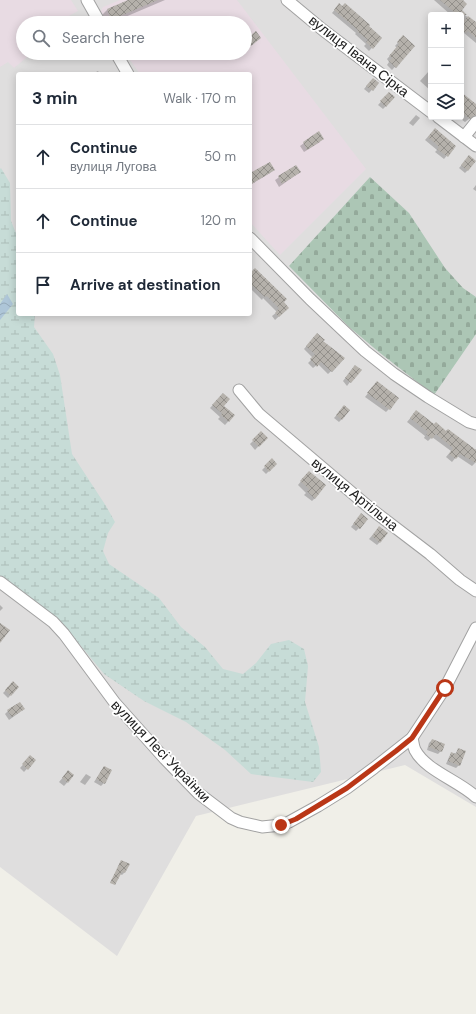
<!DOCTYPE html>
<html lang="en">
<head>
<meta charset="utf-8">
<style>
  :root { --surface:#fff; --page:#f6f6f7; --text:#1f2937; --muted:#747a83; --line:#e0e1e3 }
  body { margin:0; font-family:"DM Sans",sans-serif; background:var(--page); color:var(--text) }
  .controls { position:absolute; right:12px; top:12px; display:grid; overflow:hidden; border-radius:4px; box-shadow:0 2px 10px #0003 }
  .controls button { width:36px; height:36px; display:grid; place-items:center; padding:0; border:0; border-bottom:1px solid var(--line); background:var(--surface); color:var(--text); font:20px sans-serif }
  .stop { position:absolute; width:12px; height:12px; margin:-9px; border:3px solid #ba3717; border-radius:50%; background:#fff }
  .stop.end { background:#ba3717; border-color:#fff; box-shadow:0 1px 4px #0008 }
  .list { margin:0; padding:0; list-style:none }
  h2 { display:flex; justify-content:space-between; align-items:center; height:52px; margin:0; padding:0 16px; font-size:17px }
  h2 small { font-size:13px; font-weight:400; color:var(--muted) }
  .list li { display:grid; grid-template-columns:26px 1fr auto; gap:12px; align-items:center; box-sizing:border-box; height:64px; padding:0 16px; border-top:1px solid var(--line) }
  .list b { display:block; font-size:15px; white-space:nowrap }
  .list p { margin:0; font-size:13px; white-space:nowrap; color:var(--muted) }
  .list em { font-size:13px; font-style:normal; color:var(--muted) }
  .icon { flex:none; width:22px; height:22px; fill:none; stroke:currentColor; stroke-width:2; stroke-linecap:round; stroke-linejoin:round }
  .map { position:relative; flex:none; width:476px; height:1014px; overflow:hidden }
  .search { position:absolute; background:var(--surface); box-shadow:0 2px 10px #0003; left:16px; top:16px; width:236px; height:44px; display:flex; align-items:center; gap:10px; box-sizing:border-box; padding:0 14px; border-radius:22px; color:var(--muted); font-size:15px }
  .panel { position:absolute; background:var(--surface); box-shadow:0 2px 10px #0003; left:16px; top:72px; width:236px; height:244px; border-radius:4px }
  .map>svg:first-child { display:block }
  .residential { fill:#dfdede; fill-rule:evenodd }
  .industrial { fill:#e8dbe3 }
  .wetland { fill:url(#wetland-marsh) }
  .cemetery { fill:url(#cemetery-stones) }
  .water { fill:url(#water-waves) }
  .shadow { fill:#0003 }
  .building { fill:url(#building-cross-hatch) }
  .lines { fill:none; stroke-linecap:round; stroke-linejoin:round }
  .minor-casing { stroke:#a2a2a2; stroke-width:13 }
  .minor { stroke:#fff; stroke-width:11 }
  .route { stroke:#ba3717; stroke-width:5 }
  .labels { text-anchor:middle; stroke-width:3.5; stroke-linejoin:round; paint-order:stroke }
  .street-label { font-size:14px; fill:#212121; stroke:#fff }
</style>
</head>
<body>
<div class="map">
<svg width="476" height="1014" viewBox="0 0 476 1014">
  <defs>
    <pattern id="wetland-marsh" width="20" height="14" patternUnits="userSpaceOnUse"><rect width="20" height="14" fill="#c7dcd7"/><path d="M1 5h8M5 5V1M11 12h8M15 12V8" fill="none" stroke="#abbcb8"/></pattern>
    <pattern id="cemetery-stones" width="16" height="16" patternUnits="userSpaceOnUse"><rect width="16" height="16" fill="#acc6b5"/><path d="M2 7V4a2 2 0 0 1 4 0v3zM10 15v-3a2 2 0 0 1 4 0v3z" fill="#94aa9b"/></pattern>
    <pattern id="water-waves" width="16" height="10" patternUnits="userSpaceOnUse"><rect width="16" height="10" fill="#aec6d8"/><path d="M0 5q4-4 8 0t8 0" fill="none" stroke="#95aab9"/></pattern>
    <pattern id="building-cross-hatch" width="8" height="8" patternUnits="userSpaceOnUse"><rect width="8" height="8" fill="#b5b1ab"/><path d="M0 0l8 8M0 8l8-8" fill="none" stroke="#93908b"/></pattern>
  </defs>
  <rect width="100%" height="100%" fill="#f0efe8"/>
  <path class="residential" d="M0 0H476V807L405 765 196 816 117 956 0 867ZM431 15H461V117H431ZM23 23H245V53H23ZM18 74H250V314H18Z"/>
  <g class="industrial">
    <polygon points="0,0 71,0 78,11 56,23 23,23 23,53 32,53 14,68 8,62 0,67"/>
    <polygon points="120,0 237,0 366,169 280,255 250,222 250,74 140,74 125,53 245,53 245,23 104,23 99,14 103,7"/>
  </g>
  <polygon class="wetland" points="1,168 10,183 11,221 18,238 18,314 35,314 34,327 53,354 60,375 72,454 106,506 115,522 108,533 103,551 109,564 159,598 181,627 205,647 223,669 243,674 256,663 271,644 289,640 304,649 308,666 305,702 319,747 321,772 313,782 251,774 225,750 186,722 144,701 104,674 62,623 25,593 6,583 0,577 0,169"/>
  <polygon class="cemetery" points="370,177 409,213 445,268 463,288 476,297 476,334 434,395 380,353 348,326 289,266"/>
  <polygon class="water" points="7,294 13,304 0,320 0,304"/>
  <g class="shadow">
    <polygon points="130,0 165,0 111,23 103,23 101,16 107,10"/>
    <polygon points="434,0 461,0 460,11 476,24 476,43 464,33 461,35 461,15 451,15"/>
    <polygon points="337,7 368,26 381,38 369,51 364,46 366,44 355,34 356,33 332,13"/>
    <polygon points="256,33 260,38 247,48 245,45 245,41"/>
    <polygon points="403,37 414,46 392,70 387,65 389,62 387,59 397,48 395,46"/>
    <polygon points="98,71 100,74 92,74"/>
    <polygon points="429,71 431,73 431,91 420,81"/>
    <polygon points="370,82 378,83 369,93 364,89"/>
    <polygon points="389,93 394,98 383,109 378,105"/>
    <polygon points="461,93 476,105 476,121 469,119 465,122 458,117 461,117"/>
    <polygon points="416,115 420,118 413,126 409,123"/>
    <polygon points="319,132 320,142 304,152 300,146"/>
    <polygon points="432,132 455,146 444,159 435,152 437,150 425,140"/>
    <polygon points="467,159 468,170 465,173 459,168"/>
    <polygon points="296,166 300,172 279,187 275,180"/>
    <polygon points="273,170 270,173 250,185 250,174"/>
    <polygon points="476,185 476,191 473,189"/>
    <polygon points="250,275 288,308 275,320 272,316 277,312 263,298 262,300 250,288"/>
    <polygon points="317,334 322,341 344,359 328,374 318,364 313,368 308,363 313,358 304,349"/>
    <polygon points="352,369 350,382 347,386 343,381"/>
    <polygon points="374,386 389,409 386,412 365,397"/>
    <polygon points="223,394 223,406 234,415 225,425 218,419 220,417 210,408"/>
    <polygon points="341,410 342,419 339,422 334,418"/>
    <polygon points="413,415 446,432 474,450 476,449 475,463 472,466 457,456 452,462 446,457 451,451 432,437 428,441 424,438 425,436 407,422"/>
    <polygon points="261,433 266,438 255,450 250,444"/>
    <polygon points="272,460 276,464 266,474 262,470"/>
    <polygon points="306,475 315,498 312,501 304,495 306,493 298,485"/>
    <polygon points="359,517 359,528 356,531 351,527"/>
    <polygon points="376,531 380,542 377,545 369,539"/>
    <polygon points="0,605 3,608 0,611"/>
    <polygon points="13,683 18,687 8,698 3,693"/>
    <polygon points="8,711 20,712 9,720 5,714"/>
    <polygon points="432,740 441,751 438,754 427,750 429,743"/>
    <polygon points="459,749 459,765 456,768 446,764 449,757 452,753 454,755"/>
    <polygon points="30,757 34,761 24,772 20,768"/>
    <polygon points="104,767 104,783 101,786 94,782"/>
    <polygon points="86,774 91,777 85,785 80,782"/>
    <polygon points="65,775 73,776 64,786 59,782"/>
    <polygon points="122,861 128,864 124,873 122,875 120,874 114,883 110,883"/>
  </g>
  <g class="building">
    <polygon points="128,0 158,0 111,20 107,9"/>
    <polygon points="440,0 463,0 467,4 462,10 467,15 451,15 454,12"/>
    <polygon points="339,3 342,6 345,3 370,25 369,26 382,38 373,49 366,42 368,40 357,31 358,30 334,10"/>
    <polygon points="468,16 476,22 476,38 468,31 466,33 461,30 461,24"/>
    <polygon points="256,31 261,38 251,46 246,39"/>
    <polygon points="403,35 415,46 396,68 389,61 392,58 389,56 399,44 397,42"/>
    <polygon points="373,78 379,83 373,91 366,86"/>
    <polygon points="389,92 395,97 386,107 380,101"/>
    <polygon points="461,92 476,104 476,115 470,119 461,112"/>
    <polygon points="435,128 456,146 448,157 437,149 439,147 428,137"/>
    <polygon points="319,131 324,139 307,150 303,142"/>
    <polygon points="469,155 476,161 468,171 461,165"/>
    <polygon points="270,162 275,170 250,185 250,173"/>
    <polygon points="296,165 301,172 282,184 278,176"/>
    <polygon points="255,268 287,299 284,302 289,308 279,317 275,313 279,308 267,296 265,297 253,286 250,289 250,273"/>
    <polygon points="317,333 325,340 323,341 345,358 332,372 321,362 317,367 310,359 315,354 306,346"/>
    <polygon points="355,365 362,370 351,383 345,378"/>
    <polygon points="377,381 399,398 390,410 367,393"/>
    <polygon points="223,393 230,399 224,406 235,415 229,422 221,415 222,413 212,405"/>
    <polygon points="344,405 350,410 342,420 336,415"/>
    <polygon points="416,410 434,424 436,422 446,431 448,429 476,450 476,463 460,454 456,459 449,454 453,448 436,434 432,439 426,434 428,432 410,418"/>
    <polygon points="261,431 268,438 259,447 252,440"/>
    <polygon points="272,458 277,464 269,472 264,466"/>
    <polygon points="309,471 326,485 315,499 307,491 309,489 300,481"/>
    <polygon points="361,513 368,519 360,529 353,524"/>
    <polygon points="379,526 388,533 380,543 372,536"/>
    <polygon points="0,623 10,630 0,643"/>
    <polygon points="13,681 19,687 11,696 5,690"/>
    <polygon points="20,702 25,709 12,717 7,710"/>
    <polygon points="432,739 445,744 442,752 429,747"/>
    <polygon points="458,748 466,751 460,766 448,761 451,752 456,754"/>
    <polygon points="30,755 36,760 28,770 22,764"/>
    <polygon points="104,766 112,770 105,784 96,779"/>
    <polygon points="68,770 74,775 68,783 62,778"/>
    <polygon points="121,860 130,864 125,873 122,872 115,885 110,883"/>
  </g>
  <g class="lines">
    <g class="minor-casing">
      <g id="minor">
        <polyline points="87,0 100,23"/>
        <polyline points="287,0 323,30 431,112"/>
        <polyline points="116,53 128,74"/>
        <polyline points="438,117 476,146"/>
        <polyline points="464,137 476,122"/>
        <polyline points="250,238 310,299 365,351 394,374 428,397 469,422 476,424"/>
        <polyline points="239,390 259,414 371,509 430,554 460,580 476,591"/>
        <polyline points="0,582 53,622 64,634 115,703 165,759 198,793 231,818 240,822 262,827 281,825 289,822 318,806 347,788 374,768 412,738 445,688 476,628"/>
        <path d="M412 738C413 741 413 746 415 750 425 770 459 781 476 797"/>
      </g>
    </g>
    <use href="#minor" class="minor"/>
  </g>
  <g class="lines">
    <polyline class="route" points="281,825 296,819 347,788 396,751 412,738 445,688"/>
  </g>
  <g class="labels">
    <g class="street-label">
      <text transform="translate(359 56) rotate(38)" y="5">вулиця Івана Сірка</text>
      <text transform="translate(355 494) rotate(39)" y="5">вулиця Артільна</text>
      <text transform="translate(161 751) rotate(46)" y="5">вулиця Лесі Українки</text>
    </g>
  </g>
</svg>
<div class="controls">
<button>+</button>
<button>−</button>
<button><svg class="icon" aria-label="layers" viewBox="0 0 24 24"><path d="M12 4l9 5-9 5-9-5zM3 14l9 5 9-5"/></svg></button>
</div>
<div class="stop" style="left:445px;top:688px"></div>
<div class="stop end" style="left:281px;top:825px"></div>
<div class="search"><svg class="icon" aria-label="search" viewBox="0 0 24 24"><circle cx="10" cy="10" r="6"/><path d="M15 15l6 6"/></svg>Search here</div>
<section class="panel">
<h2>3 min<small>Walk · 170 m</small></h2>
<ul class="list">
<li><svg class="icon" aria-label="ahead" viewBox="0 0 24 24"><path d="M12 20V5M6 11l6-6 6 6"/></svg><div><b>Continue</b><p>вулиця Лугова</p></div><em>50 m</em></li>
<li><svg class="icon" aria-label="ahead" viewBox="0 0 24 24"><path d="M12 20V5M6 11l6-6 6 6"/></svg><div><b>Continue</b></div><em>120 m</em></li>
<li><svg class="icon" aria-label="arrive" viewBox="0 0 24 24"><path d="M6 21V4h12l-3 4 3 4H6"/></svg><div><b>Arrive at destination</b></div></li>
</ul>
</section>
</div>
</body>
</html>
